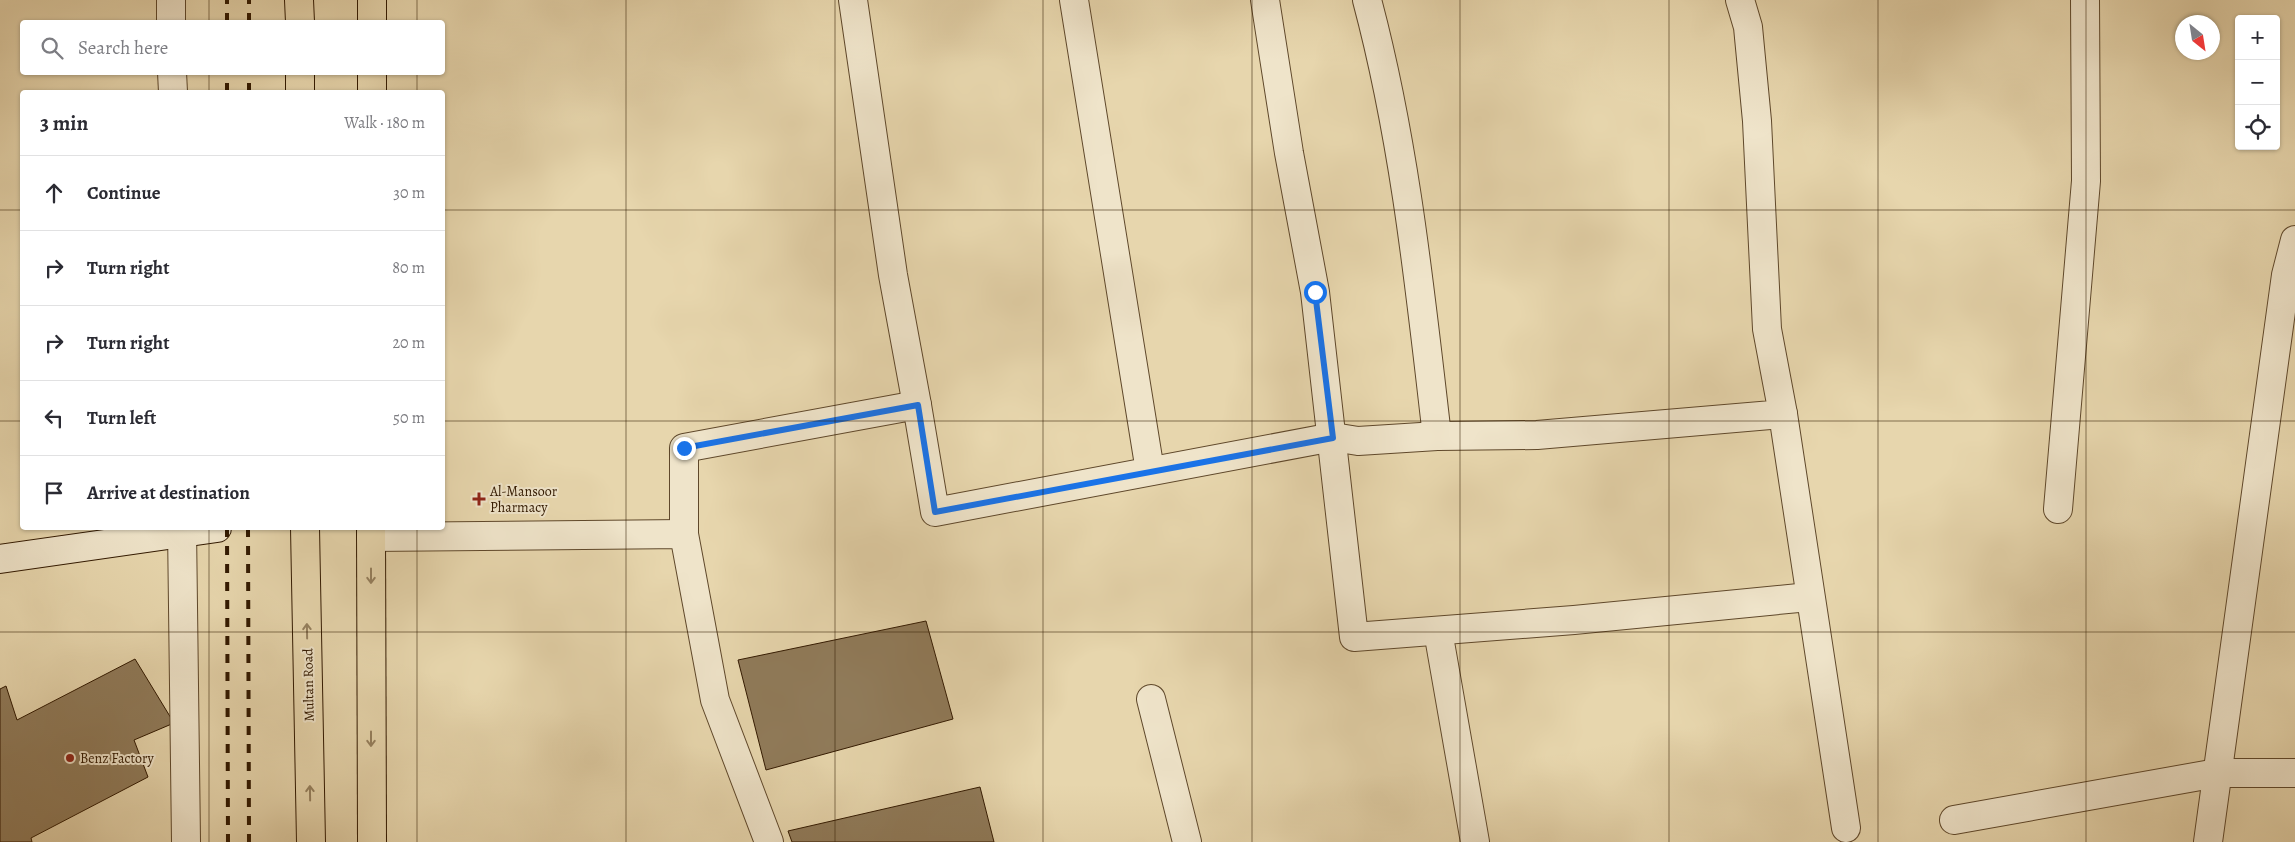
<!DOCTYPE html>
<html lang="en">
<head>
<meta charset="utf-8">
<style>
  :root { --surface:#fff; --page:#f2f2f3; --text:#2b2b33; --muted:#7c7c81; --line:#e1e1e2 }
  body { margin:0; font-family:Alegreya,serif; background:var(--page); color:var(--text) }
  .controls { position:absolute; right:15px; top:15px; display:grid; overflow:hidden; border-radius:5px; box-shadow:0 1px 4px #0004 }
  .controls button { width:45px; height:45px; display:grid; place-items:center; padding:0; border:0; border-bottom:1px solid var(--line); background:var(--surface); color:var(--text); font:25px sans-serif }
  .compass { position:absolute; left:2175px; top:15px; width:45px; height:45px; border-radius:50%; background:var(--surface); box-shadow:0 1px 4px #0004; rotate:150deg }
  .stop { position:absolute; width:15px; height:15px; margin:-11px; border:4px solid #1a73e8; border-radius:50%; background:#fff }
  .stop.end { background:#1a73e8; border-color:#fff; box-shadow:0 1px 5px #0008 }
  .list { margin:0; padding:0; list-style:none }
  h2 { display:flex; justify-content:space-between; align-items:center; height:65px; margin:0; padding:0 20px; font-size:21px }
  h2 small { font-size:16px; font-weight:400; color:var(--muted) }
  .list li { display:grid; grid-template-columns:32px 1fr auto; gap:15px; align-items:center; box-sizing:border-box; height:75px; padding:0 20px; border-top:1px solid var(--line) }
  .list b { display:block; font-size:19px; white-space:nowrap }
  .list em { font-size:16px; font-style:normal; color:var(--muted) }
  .icon { flex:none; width:28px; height:28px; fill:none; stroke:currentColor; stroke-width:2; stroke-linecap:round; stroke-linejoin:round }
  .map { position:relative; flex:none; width:2295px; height:842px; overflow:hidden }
  .search { position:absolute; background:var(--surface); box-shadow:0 1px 4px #0004; left:20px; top:20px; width:425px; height:55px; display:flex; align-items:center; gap:12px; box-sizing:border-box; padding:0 18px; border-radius:5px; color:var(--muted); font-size:19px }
  .panel { position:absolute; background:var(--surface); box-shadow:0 1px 4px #0004; left:20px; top:90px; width:425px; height:440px; border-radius:5px }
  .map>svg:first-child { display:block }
  .building { fill:#907b5a; stroke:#321900 }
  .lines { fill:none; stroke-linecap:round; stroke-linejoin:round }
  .street-casing { stroke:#5f482b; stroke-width:30 }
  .secondary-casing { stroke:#321900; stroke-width:30 }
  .primary-casing { stroke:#321900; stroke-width:30 }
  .street { stroke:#efe4ca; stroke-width:28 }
  .secondary { stroke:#efe4ca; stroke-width:28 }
  .primary { stroke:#e7d6ad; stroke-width:28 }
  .rail { stroke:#321900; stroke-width:4; stroke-dasharray:9 9; stroke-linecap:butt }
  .oneway { stroke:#96815f }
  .route { stroke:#1a73e8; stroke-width:6 }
  .grid { fill:none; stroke:#321900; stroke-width:1; stroke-opacity:0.55 }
  .poi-dot { fill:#8f2418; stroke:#efe4ca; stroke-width:2 }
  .labels { text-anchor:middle; stroke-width:4; stroke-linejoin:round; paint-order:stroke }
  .poi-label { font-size:14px; fill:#321900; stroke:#efe4ca; text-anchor:start }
  .street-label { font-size:14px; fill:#321900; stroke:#efe4ca }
</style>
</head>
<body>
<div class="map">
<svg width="2295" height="842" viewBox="0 0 2295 842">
  <rect width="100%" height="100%" fill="#e7d6ad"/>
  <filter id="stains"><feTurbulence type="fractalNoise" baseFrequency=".004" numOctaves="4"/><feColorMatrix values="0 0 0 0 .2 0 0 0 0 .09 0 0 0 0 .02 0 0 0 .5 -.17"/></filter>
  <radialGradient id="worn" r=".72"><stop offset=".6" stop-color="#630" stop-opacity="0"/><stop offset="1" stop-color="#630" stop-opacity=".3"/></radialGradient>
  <g class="building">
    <polygon points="926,621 953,719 766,770 738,660"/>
    <polygon points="135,659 174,723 134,740 148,777 31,838 32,842 0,842 0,689 6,686 17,720"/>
    <polygon points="980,787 994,842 792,842 788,831"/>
  </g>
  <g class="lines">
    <g class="street-casing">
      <g id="street">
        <polyline points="171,0 171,22"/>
        <polyline points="853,0 893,275 917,405"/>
        <polyline points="1074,0 1150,471"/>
        <polyline points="1265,0 1289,153 1315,292 1354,637 1574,620 1809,597"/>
        <path d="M1367 0C1405 142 1420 290 1437 436"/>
        <polyline points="172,72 173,92"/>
        <polyline points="1783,414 1846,828"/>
        <polyline points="2058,509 2086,181 2085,0"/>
        <polyline points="182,528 186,842"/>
        <polyline points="684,534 684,448 917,405 935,512 1333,437 1358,441 1437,436 1537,435 1783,414 1767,329 1757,121 1748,27 1740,0"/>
        <polyline points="371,537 684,534 715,700 769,842"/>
        <polyline points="1438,631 1475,842"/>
        <polyline points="1151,699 1187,842"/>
        <polyline points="1954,820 2217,773 2295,773"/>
        <polyline points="2208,842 2286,275 2295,240"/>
      </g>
    </g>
    <g class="secondary-casing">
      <polyline id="secondary" points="0,559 217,528"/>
    </g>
    <g class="primary-casing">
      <g id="primary">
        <polyline points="299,0 300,22"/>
        <polyline points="372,22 372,0"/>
        <polyline points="300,72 300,92"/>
        <polyline points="372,92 372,72"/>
        <polyline points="305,528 311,842"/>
        <polyline points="371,528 372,842"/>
      </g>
    </g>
    <use href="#street" class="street"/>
    <use href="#secondary" class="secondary"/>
    <use href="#primary" class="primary"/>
    <g class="rail">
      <polyline points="227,22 227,0"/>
      <polyline points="249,22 249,0"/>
      <polyline points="227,92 227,72"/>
      <polyline points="249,92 249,72"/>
      <polyline points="227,528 228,842"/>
      <polyline points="248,528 249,842"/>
    </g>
  </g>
  <defs><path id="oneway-shaft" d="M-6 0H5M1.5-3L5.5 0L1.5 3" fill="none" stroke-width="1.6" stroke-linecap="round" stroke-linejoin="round" transform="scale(1.25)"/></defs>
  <g class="oneway">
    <use href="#oneway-shaft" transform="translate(371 576) rotate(90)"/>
    <use href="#oneway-shaft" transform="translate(307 631) rotate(-91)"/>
    <use href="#oneway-shaft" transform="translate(371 739) rotate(90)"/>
    <use href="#oneway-shaft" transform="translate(310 793) rotate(-91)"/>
  </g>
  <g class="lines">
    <polyline class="route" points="684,448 918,405 935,512 1333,438 1315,292"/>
  </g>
  <path class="grid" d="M209 0V22M417 0V22M626 0V842M835 0V842M1043 0V842M1252 0V842M1460 0V842M1669 0V842M1878 0V842M2086 0V842M209 72V92M417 72V92M0 210H22M442 210H2295M0 421H22M442 421H2295M209 528V842M417 528V842M0 632H2295"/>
  <g class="poi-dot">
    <path d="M476.5 491.5h5v5h5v5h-5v5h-5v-5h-5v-5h5z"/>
    <circle cx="70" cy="758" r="5"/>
  </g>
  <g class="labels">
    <g class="poi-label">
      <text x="490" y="496">Al-Mansoor<tspan x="490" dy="16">Pharmacy</tspan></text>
      <text x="80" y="763">Benz Factory</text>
    </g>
    <g class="street-label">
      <text transform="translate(308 685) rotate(-91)" y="5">Multan Road</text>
    </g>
  </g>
  <rect width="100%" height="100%" filter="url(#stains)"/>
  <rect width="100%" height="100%" fill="url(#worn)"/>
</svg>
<div class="controls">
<button>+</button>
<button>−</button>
<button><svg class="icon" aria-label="locate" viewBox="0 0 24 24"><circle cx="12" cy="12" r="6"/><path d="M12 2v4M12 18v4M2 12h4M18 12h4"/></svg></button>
</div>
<svg class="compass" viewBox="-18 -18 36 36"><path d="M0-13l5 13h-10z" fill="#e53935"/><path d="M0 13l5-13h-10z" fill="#7c7c81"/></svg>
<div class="stop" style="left:1315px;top:292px"></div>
<div class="stop end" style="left:684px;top:448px"></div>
<div class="search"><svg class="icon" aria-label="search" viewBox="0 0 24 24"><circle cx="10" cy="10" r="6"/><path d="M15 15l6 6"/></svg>Search here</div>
<section class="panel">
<h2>3 min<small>Walk · 180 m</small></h2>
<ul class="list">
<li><svg class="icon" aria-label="ahead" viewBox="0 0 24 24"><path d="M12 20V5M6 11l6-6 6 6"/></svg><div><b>Continue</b></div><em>30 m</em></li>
<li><svg class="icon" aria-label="right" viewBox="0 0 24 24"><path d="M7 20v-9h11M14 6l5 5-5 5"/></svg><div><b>Turn right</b></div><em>80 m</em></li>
<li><svg class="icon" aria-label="right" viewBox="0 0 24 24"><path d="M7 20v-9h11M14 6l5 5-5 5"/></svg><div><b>Turn right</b></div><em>20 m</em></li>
<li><svg class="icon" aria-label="left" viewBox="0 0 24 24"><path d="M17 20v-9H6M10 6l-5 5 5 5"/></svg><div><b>Turn left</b></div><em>50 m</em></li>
<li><svg class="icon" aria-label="arrive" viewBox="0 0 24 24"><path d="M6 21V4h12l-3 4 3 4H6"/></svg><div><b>Arrive at destination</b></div></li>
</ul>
</section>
</div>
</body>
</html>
